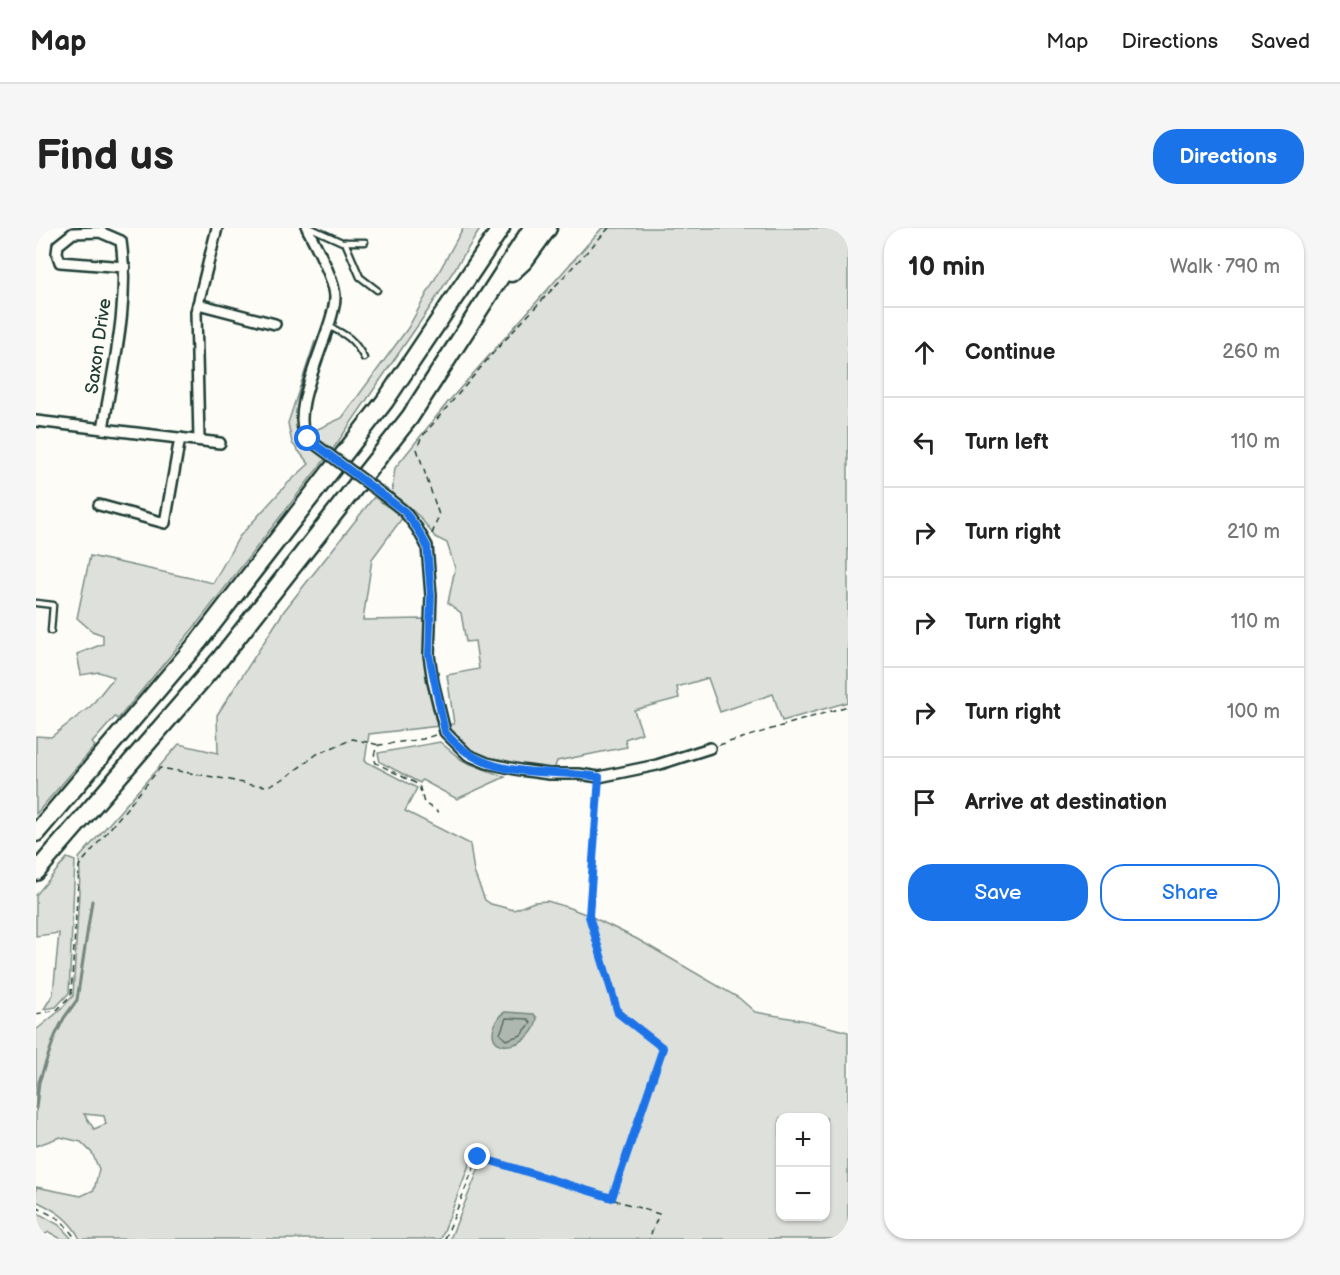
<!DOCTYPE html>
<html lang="en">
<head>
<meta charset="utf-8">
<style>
  :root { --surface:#fff; --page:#f6f6f6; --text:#222; --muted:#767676; --line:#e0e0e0; --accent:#1a73e8 }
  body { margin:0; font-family:"Balsamiq Sans",sans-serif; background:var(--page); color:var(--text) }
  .controls { position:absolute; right:18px; bottom:18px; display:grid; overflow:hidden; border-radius:12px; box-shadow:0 2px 4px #0004 }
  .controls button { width:54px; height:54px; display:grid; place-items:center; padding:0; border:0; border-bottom:2px solid var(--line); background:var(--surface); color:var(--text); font:30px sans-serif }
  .stop { position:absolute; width:18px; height:18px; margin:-14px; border:4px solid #1a73e8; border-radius:50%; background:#fff }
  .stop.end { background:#1a73e8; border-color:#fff; box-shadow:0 2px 6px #0008 }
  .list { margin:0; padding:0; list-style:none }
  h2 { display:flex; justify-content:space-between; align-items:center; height:78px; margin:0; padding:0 24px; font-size:26px }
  h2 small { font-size:20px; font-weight:400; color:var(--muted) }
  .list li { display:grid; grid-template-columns:39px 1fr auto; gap:18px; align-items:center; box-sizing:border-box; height:90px; padding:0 24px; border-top:2px solid var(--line) }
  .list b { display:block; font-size:22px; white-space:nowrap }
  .list em { font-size:20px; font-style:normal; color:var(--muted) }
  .actions { display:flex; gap:12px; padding:18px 24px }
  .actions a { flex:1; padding:14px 0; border:2px solid var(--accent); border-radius:24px; text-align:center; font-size:21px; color:var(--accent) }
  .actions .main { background:var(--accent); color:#fff }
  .icon { flex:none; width:33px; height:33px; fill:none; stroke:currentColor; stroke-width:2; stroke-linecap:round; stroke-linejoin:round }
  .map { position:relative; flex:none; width:812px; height:1011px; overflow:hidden; border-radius:24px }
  header { display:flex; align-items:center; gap:36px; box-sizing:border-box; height:84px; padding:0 30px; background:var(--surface); border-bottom:2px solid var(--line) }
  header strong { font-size:28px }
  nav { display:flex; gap:33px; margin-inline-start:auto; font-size:21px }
  .intro { display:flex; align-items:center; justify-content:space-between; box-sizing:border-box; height:144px; padding:0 36px }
  h1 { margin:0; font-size:42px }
  .button { padding:15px 27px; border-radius:24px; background:var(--accent); color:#fff; font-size:21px; font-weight:700 }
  main { display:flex; gap:36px; padding:0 36px }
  aside { flex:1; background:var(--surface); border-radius:24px; box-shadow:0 2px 4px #0004 }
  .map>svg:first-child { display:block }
  .green { fill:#dde0db; stroke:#7e8e88; stroke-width:1.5; fill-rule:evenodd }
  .water { fill:#aeb8b1; stroke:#75877f; stroke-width:1.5 }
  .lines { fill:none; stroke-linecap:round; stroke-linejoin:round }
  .shore { stroke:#586e66; stroke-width:1.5 }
  .stream { stroke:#75877f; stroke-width:3 }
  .lane-casing { stroke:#1f3d34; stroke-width:9 }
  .street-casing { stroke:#1f3d34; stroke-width:14 }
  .highway-casing { stroke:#1f3d34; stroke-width:21 }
  .path { stroke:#1f3d34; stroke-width:1.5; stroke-dasharray:6 4.5; stroke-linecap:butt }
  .lane { stroke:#fdfcf7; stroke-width:4.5 }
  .street { stroke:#fdfcf7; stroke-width:9 }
  .highway { stroke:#fdfcf7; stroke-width:16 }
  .street-bridge-casing { stroke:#1f3d34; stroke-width:14; stroke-linecap:butt }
  .street-bridge { stroke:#fdfcf7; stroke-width:9 }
  .route { stroke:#1a73e8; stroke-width:8 }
  .labels { text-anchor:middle; stroke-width:6; stroke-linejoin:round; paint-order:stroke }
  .street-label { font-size:18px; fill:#1f3d34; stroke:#fdfcf7 }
</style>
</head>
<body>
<header>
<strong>Map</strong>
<nav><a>Map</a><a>Directions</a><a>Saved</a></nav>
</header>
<div class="intro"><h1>Find us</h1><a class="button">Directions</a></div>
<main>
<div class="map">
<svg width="812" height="1011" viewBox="0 0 812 1011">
  <rect width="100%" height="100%" fill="#fdfcf7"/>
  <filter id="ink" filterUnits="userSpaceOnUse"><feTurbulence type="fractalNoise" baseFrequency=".0167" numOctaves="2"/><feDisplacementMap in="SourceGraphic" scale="12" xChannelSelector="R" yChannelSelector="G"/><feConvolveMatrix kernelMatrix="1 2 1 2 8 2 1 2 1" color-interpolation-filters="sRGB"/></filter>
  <g filter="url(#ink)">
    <g class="green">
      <polygon points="427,0 445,0 393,81 295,224 274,209 273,205 306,190 372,100"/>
      <path d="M566 0H812V474L746 493 737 466 684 484 672 450 641 459 643 470 598 482 606 505 589 511 591 519 521 533 518 542C493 538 464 536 440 526 428 521 418 507 411 496H418L411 447 443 441 439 413 430 414 425 385 412 375 419 340 411 315 399 309 384 289 356 265 359 240 412 174Z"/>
      <path d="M279 113 261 192C263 211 276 219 290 230L160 397 82 491 79 489 56 515 59 518 0 586V508L15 509 55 478 78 449 63 444 45 447 41 426 67 416V407L56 403 41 390 54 328 177 355 203 309 251 256 273 236 256 215 252 195Z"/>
      <path d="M338 269 367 289 336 331 327 392 389 391C390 428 395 462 403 498L333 506 329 533 381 560 369 583 434 616 438 644 449 672 455 676 478 682 498 674 511 673 528 678 552 687 601 711 703 770 719 784 771 793 812 804V1011H414L446 933 436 929 405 1011H44C34 991 19 982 0 973V959L45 968 58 962 63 941 56 925 45 914 24 909 0 918V802L22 784 37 768 44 647 43 630 143 516 182 525 181 487 248 383ZM48 886 68 888 70 896 58 901ZM744 890H790V988H744Z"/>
      <polygon points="404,514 427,533 469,549 421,571 386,552 384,555 344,534 342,525"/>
      <polygon points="31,630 39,633 33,765 20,779 8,781 17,766 23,705 0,708 0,667"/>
      <polygon points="0,984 23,997 36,1011 25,1011 13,1004 0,1011"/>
    </g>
    <path class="water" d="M469 784 498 786 501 790C499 819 450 829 458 799 460 792 463 787 469 784Z"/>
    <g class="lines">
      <polygon class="shore" points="470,790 492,791 495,795 485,807 470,812 464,806"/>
      <polyline class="stream" points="0,880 3,854 19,808 28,790 41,772 56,673"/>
      <g class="lane-casing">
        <g id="lane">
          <polyline points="275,0 306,14 329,14"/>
          <polyline points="309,14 324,49 341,62"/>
          <path d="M292 98C311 107 318 111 328 130"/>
          <polyline points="0,375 17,377 15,403"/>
        </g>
      </g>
      <g class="street-casing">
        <g id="street">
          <path d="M271 0C279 16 299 52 299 69 299 101 249 186 272 211"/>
          <polyline points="162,76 239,96"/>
          <polyline points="0,193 184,215"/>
          <path d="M67 201C77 140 94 74 85 13L64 4 37 5 22 17 21 25 24 34 89 39"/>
          <polyline points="163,212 160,84 181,0"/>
          <polyline points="353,271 368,283 381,300 391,318 395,367 393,427 397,454 409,504 432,527 451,535 484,542 513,546 543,546 563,549 621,537 674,520"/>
          <polyline points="63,277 129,295 144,210"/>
        </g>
      </g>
      <g class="highway-casing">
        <g id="highway">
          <polyline points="475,45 488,33 512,0"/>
          <polyline points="0,605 163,413 349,173 465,0"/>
          <polyline points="0,644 185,430 374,189 496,0"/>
        </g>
      </g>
      <g class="path">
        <polyline points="396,306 403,287 381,221 385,210 458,124 573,0"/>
        <path d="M399 507 387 511 343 517C338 523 337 528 340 535L383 557 388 575 402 584"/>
        <polyline points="683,517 812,478"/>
        <polyline points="562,559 553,688 582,785 627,820 576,970"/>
        <polyline points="0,786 21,782 35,767 43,638 124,540 190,551 215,557 232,558 249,550 281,526 317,511 343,517"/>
        <polyline points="0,979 25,992 40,1011"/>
        <polyline points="409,1011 442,929 623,986 613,1011"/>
      </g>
      <use href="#lane" class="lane"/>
      <use href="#street" class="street"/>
      <use href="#highway" class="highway"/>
      <g class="street-bridge-casing">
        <polyline id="street-bridge" points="272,211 353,271"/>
      </g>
      <use href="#street-bridge" class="street-bridge"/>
    </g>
  </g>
  <g class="lines" filter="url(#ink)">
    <path class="route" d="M272 211 368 283 381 300 391 318 395 367 393 427 409 504C449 554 507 540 563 549L553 688 582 785 627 820 576 970 442 929"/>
  </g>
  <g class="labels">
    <g class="street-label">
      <text transform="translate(62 118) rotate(-82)" y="6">Saxon Drive</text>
    </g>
  </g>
</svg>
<div class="controls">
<button>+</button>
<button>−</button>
</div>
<div class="stop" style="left:272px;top:211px"></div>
<div class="stop end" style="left:442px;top:929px"></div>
</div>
<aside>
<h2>10 min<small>Walk · 790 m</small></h2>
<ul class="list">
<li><svg class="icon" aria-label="ahead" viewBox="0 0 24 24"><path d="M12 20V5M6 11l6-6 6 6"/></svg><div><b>Continue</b></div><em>260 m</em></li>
<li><svg class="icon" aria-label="left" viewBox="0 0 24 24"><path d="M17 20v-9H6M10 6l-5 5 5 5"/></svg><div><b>Turn left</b></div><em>110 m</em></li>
<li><svg class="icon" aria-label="right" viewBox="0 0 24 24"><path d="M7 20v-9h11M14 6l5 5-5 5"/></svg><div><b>Turn right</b></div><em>210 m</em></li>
<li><svg class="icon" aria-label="right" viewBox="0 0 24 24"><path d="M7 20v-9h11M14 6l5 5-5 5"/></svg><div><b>Turn right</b></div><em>110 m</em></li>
<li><svg class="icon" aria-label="right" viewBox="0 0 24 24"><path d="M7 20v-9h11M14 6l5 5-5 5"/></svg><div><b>Turn right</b></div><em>100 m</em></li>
<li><svg class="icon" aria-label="arrive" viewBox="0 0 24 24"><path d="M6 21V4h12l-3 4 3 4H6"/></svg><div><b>Arrive at destination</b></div></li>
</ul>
<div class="actions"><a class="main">Save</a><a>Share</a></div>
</aside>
</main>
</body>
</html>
